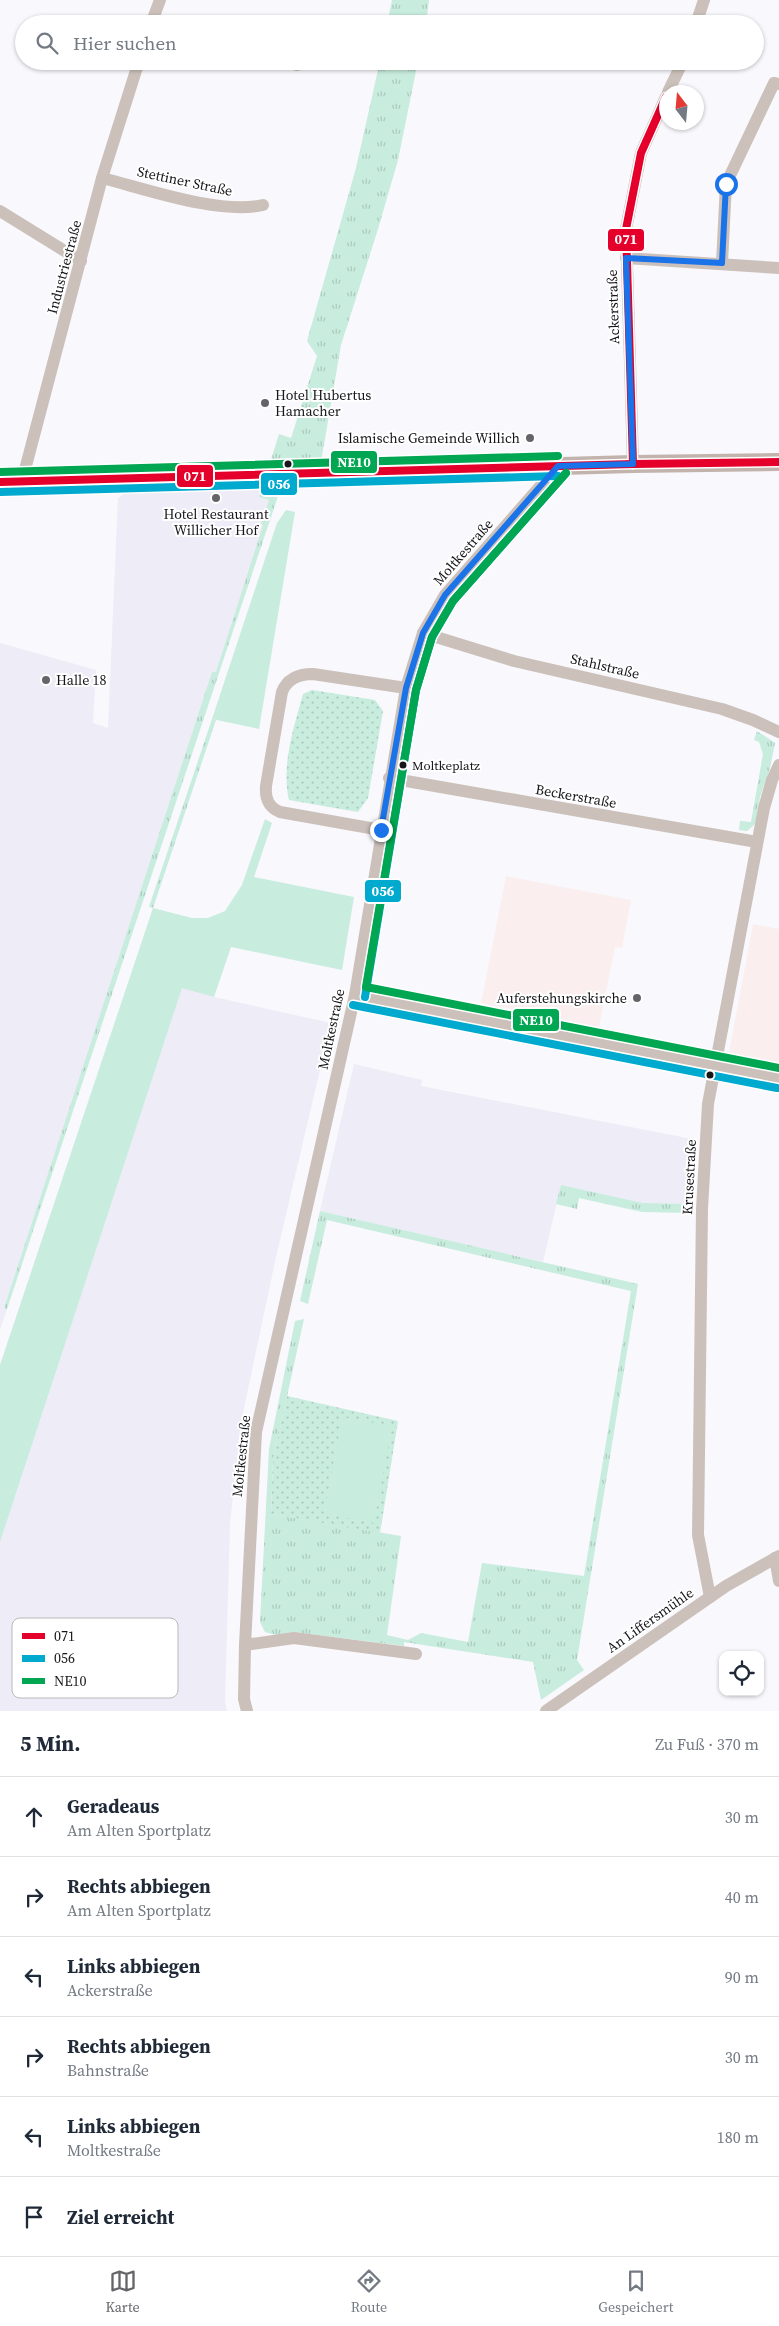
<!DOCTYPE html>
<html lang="de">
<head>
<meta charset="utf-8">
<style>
  :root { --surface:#fff; --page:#f6f6f7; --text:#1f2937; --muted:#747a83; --line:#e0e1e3; --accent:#656569 }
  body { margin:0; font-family:"Source Serif 4",serif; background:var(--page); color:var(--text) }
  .controls { position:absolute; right:15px; bottom:15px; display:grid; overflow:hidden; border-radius:10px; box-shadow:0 1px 4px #0004 }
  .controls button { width:45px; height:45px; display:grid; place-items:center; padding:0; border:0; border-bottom:1px solid var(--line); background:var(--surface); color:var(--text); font:25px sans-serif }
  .compass { position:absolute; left:659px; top:85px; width:45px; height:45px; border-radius:50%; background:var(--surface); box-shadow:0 1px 4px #0004; rotate:344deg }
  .stop { position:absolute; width:15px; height:15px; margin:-11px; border:4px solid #1a73e8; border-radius:50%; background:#fff }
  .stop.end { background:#1a73e8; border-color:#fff; box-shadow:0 1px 5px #0008 }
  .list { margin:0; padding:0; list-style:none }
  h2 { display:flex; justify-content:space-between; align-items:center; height:65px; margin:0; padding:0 20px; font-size:21px }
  h2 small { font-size:16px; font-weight:400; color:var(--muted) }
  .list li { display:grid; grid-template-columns:32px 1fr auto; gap:15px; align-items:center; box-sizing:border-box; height:80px; padding:0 20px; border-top:1px solid var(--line) }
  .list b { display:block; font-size:19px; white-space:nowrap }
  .list p { margin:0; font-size:16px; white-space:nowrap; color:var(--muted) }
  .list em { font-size:16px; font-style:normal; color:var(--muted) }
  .icon { flex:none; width:28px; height:28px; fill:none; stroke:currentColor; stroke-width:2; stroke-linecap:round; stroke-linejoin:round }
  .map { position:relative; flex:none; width:779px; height:1711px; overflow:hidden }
  .search { position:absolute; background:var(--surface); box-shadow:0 1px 4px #0004; left:15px; right:15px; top:15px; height:55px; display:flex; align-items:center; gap:12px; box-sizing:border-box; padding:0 18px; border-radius:28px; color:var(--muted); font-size:19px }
  .sheet { height:545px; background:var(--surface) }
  nav { display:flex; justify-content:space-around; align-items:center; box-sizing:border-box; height:70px; border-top:1px solid var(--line); background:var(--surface); font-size:14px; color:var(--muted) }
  nav a { display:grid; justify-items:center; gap:2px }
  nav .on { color:var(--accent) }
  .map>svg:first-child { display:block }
  .built { fill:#edecf7 }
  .education { fill:#faefee }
  .grass { fill:url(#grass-tufts) }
  .park { fill:url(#park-dots) }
  .garden { fill:#c8ecdd }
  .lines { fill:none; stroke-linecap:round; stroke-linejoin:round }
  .street { stroke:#ccc0ba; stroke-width:12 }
  .secondary { stroke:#c2b4ad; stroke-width:18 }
  .bus-1-casing { stroke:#fff; stroke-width:11 }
  .bus-2-casing { stroke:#fff; stroke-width:11 }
  .bus-3-casing { stroke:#fff; stroke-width:11 }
  .bus-1 { stroke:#e4002b; stroke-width:8 }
  .bus-2 { stroke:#00a9ce; stroke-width:8 }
  .bus-3 { stroke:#00a651; stroke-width:8 }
  .route { stroke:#1a73e8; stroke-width:6 }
  .poi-dot { fill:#656569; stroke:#fff; stroke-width:2 }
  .bus-dot { fill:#16161a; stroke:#fff; stroke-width:2 }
  .labels { text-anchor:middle; stroke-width:4; stroke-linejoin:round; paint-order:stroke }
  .bus-label { font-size:13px; fill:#16161a; stroke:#fff; text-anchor:start }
  .street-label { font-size:14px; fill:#16161a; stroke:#fff }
  .poi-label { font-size:14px; fill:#16161a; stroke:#fff; text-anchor:start }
  .key { fill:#fff; stroke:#b9b9ba; stroke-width:1 }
  .key-label { font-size:14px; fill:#16161a }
  .line-badge { stroke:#fff; stroke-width:2 }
  .badge-label { font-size:14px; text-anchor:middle; font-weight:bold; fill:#fff }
</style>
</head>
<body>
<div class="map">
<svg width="779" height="1711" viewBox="0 0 779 1711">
  <defs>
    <pattern id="grass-tufts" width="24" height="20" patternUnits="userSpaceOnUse" patternTransform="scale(1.25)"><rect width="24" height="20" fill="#c8ecdd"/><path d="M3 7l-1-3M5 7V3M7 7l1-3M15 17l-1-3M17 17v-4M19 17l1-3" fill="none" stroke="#abcabd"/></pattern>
    <pattern id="park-dots" width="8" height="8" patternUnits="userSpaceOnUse" patternTransform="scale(1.25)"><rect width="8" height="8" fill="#c8ecdd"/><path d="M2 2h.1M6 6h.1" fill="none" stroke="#abcabd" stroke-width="1.8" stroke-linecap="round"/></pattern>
  </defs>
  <rect width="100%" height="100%" fill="#f8f8fd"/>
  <g class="built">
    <polygon points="181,484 262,486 259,497 269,500 261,524 263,525 216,673 212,672 4,1308 7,1309 0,1329 0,643 96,670 93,723 108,728 118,498 135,486"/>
    <polygon points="182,987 214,997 331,1023 276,1257 241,1422 230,1524 225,1701 227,1711 0,1711 0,1542"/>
    <polygon points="354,1064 422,1080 421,1086 692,1139 691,1204 643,1203 561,1185 543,1262 320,1211"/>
  </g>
  <g class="education">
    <polygon points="506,876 631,900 622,948 615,947 599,1027 481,1003"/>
    <polygon points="753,924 779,929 779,1062 729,1053"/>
  </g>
  <g class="grass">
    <polygon points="392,0 429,0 426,24 387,24"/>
    <polygon points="380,61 418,61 398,160 378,229 341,345 321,462 269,466 279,434 291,438 317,356 307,341 356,168"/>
    <polygon points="302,481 299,490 280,490 7,1309 4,1308 212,672 216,672 263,525 261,524 269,500 259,497 263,482"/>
    <polygon points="212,719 216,720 153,908 149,907"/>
    <polygon points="757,731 775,743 770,768 760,797 755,824 747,831 739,830 740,821 751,822 763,754 759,742 754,740"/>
    <polygon points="561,1185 643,1203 691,1204 691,1213 642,1212 579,1198 577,1209 556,1204"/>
    <polygon points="320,1211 638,1284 577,1660 584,1670 541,1700 533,1662 404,1642 404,1646 294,1632 276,1635 265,1632 260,1622 269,1449 295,1321 304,1319 273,1460 271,1514 401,1536 387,1635 408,1640 421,1633 468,1642 482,1563 584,1576 631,1291 327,1220 308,1304 300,1301"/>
  </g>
  <g class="park">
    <path d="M312 690 375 700 383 711 368 798 358 812 289 800C281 765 294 727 303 694Z"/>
    <polygon points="287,1396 398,1421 380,1533 271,1514 273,1460"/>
  </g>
  <g class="garden">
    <polygon points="286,510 295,512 259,729 212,719 277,523"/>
    <polygon points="265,819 272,823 254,877 354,897 342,970 231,947 214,997 182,988 0,1542 0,1365 153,908 192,918 208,918 225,911 242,885"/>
    <polygon points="342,1417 392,1426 374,1523 324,1514"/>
  </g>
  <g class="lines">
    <g class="street">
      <polyline points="151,24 160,0"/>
      <polyline points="696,24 704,0"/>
      <polyline points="284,61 297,65"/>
      <polyline points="668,92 683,61"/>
      <path d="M102 178C146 189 219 215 263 205"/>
      <polyline points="0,211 81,261"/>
      <polyline points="626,258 779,268"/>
      <polyline points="722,263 726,184 774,83 779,84"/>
      <polyline points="633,464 626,229 641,153 666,97"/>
      <polyline points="22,481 102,178 139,61"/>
      <polyline points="423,633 514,661 722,709 753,720 779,732"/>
      <polyline points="389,778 757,842"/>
      <path d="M381 830 280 812C268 807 265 798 266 786L282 692C287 679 298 674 313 674L406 688"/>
      <polyline points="355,995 779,1078"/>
      <polyline points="775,1558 779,1581"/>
      <polyline points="710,1597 698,1535 702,1209 708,1104 764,808 772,780 779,765"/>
      <polyline points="245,1645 294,1638 416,1654"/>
      <polyline points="247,1711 244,1699 245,1645 256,1432 355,995 406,688 423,633 445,595 558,466"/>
      <polyline points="546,1711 726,1586 779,1556"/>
    </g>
    <polyline class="secondary" points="0,482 633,464 779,462"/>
    <g class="bus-1-casing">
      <g id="bus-1">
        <polyline points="633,464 626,229 641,153 666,97"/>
        <polyline points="0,482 633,464 779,462"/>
      </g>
    </g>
    <g class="bus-2-casing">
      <g id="bus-2">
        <polyline points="0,492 558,476"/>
        <polyline points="365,997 416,690 432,637 453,601 566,473"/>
        <polyline points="353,1005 777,1088"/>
      </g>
    </g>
    <g class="bus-3-casing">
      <g id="bus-3">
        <polyline points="0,472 558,456"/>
        <polyline points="566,473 453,601 432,637 416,690 366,987 779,1068"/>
      </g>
    </g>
    <use href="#bus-1" class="bus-1"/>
    <use href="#bus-2" class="bus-2"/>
    <use href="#bus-3" class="bus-3"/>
  </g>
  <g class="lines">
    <polyline class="route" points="381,830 406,688 423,633 445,595 558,466 633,464 626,258 722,263 726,184"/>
  </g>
  <g class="poi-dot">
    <circle cx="265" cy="403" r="5"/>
    <circle cx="530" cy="438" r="5"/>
    <circle cx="216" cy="498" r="5"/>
    <circle cx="46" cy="680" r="5"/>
    <circle cx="637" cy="998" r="5"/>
  </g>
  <g class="bus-dot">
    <circle cx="288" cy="464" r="4.5"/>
    <circle cx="403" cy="765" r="4.5"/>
    <circle cx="710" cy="1075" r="4.5"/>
  </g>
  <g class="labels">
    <g class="bus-label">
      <text x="412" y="770">Moltkeplatz</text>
    </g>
    <g class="street-label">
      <text transform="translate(185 181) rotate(12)" y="5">Stettiner Straße</text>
      <text transform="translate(64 267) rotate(-75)" y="5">Industriestraße</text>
      <text transform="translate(613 307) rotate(-92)" y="5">Ackerstraße</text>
      <text transform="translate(463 552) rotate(-49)" y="5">Moltkestraße</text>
      <text transform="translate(605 666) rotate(13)" y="5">Stahlstraße</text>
      <text transform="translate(576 796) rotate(10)" y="5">Beckerstraße</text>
      <text transform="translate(331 1029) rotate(-78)" y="5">Moltkestraße</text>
      <text transform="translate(689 1177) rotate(-87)" y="5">Krusestraße</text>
      <text transform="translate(241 1456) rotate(-84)" y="5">Moltkestraße</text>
      <text transform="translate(650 1620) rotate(-35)" y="5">An Liffersmühle</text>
    </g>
    <g class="poi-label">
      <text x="275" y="400">Hotel Hubertus<tspan x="275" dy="16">Hamacher</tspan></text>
      <text x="520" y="443" text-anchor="end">Islamische Gemeinde Willich</text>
      <text x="216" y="519" text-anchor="middle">Hotel Restaurant<tspan x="216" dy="16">Willicher Hof</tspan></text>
      <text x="56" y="685">Halle 18</text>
      <text x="627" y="1003" text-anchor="end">Auferstehungskirche</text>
    </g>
  </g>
  <rect x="12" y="1618" width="166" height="80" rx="8" class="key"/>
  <rect x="22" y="1633" width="23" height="6" fill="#e4002b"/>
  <rect x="22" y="1655" width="23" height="7" fill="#00a9ce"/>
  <rect x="22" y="1678" width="23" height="6" fill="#00a651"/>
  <g class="key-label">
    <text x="54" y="1641">071</text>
    <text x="54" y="1663">056</text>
    <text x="54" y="1686">NE10</text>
  </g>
  <g class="line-badge">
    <rect x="607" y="228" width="38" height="24" rx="5" fill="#e4002b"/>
    <rect x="330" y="450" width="48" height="24" rx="5" fill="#00a651"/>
    <rect x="176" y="464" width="38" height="24" rx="5" fill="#e4002b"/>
    <rect x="260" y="472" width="38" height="24" rx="5" fill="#00a9ce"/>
    <rect x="364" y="879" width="38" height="24" rx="5" fill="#00a9ce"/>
    <rect x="512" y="1008" width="48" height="24" rx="5" fill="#00a651"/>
  </g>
  <g class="badge-label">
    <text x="626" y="244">071</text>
    <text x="354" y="467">NE10</text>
    <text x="195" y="481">071</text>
    <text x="279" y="489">056</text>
    <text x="383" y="896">056</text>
    <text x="536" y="1025">NE10</text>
  </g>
</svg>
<div class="controls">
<button><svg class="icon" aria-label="locate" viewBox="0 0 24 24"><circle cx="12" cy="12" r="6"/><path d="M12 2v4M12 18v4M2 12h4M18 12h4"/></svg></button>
</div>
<svg class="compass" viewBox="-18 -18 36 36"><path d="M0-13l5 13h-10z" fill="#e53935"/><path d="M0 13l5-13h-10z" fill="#747a83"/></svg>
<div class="stop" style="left:726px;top:184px"></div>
<div class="stop end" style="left:381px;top:830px"></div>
<div class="search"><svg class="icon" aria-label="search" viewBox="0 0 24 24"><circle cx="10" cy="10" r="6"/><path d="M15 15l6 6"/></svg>Hier suchen</div>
</div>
<section class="sheet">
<h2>5 Min.<small>Zu Fuß · 370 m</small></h2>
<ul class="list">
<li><svg class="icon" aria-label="ahead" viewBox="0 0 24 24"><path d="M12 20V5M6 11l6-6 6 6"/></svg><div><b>Geradeaus</b><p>Am Alten Sportplatz</p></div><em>30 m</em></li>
<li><svg class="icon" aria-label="right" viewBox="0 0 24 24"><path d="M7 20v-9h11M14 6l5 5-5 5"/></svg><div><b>Rechts abbiegen</b><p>Am Alten Sportplatz</p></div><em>40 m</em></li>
<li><svg class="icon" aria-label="left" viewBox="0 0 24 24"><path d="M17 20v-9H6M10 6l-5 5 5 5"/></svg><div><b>Links abbiegen</b><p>Ackerstraße</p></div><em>90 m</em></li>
<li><svg class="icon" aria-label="right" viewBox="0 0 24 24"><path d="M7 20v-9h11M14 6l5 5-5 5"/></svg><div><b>Rechts abbiegen</b><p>Bahnstraße</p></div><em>30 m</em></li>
<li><svg class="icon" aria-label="left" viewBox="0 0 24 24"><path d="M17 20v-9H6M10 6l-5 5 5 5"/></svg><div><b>Links abbiegen</b><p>Moltkestraße</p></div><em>180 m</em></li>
<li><svg class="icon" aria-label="arrive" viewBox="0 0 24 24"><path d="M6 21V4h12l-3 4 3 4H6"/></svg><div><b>Ziel erreicht</b></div></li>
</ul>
</section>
<nav>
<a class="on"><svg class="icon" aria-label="map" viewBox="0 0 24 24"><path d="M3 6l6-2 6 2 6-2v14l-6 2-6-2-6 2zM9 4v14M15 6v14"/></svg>Karte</a>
<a><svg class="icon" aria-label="directions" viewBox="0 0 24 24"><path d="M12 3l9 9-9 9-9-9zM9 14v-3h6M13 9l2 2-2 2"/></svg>Route</a>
<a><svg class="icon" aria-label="saved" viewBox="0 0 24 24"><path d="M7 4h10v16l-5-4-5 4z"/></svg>Gespeichert</a>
</nav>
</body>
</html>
